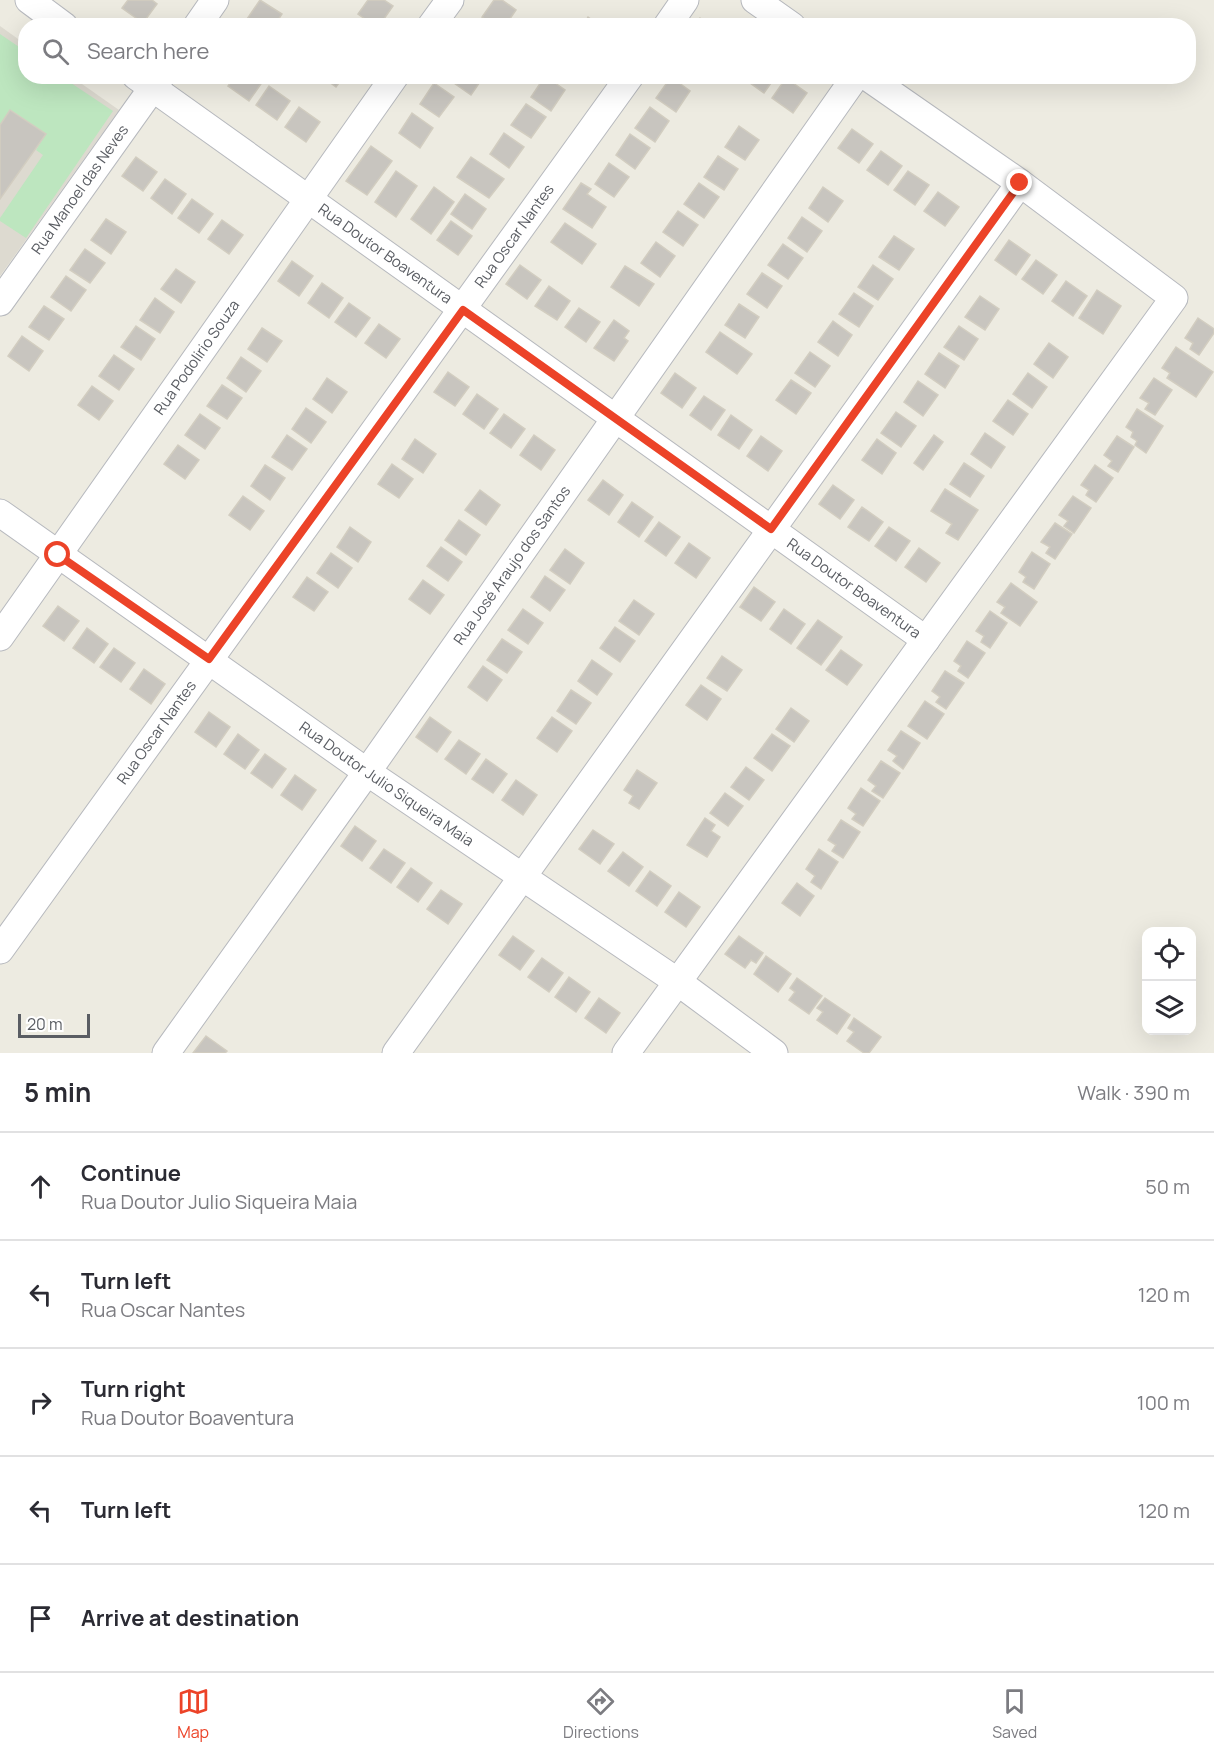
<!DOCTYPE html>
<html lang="en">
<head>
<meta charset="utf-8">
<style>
  :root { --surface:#fff; --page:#f2f2f3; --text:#2b2b33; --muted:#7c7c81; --line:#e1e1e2; --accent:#ec4328 }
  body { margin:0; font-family:Manrope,sans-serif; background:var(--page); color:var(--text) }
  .controls { position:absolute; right:18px; bottom:18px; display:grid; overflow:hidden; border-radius:12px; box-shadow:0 6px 24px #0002 }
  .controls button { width:54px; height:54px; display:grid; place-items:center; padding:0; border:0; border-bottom:2px solid var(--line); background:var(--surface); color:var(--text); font:30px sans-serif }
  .scale { position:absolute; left:18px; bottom:15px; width:72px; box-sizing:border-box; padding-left:6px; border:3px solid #5a5d63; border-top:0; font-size:16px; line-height:21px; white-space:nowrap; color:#5a5d63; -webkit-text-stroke:4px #fff; paint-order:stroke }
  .stop { position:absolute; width:18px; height:18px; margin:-14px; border:4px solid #ec4328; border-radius:50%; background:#fff }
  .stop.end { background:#ec4328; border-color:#fff; box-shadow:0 2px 6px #0008 }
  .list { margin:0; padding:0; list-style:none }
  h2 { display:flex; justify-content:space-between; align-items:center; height:78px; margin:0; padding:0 24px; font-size:26px }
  h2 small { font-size:20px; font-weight:400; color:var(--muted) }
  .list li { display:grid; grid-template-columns:39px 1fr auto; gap:18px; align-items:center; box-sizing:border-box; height:108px; padding:0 24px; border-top:2px solid var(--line) }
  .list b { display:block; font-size:22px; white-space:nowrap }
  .list p { margin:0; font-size:20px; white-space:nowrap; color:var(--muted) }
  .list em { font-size:20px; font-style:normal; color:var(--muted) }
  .icon { flex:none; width:33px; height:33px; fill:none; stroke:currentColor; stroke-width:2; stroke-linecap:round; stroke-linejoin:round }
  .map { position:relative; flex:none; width:1214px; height:1053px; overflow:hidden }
  .search { position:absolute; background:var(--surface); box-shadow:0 6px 24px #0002; left:18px; right:18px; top:18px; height:66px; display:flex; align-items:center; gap:15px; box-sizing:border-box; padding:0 21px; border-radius:24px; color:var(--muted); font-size:22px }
  .sheet { height:618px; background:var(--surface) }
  nav { display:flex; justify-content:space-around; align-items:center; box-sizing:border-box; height:84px; border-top:2px solid var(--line); background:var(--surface); font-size:16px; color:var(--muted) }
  nav a { display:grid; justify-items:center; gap:3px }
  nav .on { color:var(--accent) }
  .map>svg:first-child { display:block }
  .education { fill:#dddad0 }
  .green { fill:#bde6bf }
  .building { fill:#c8c5bf; stroke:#d2cdc0; stroke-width:1.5 }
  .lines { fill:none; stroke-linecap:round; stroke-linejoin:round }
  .minor-casing { stroke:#b7b9be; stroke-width:29 }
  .minor { stroke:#fff; stroke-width:27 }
  .route { stroke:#ec4328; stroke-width:8 }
  .labels { text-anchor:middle; stroke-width:6; stroke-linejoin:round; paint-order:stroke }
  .street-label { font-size:15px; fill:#5a5d63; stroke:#fff }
</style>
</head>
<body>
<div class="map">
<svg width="1214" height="1053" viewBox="0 0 1214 1053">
  <rect width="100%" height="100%" fill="#edebe1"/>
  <polygon class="education" points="0,26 25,44 26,76 72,77 119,110 0,276"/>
  <polygon class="green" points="0,34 25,51 26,76 62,77 113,111 26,238 0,221 0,218 43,155 36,150 46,134 11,110 0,125"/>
  <g class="building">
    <polygon points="128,0 152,0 157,4 143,23 122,8"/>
    <polygon points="260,0 282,14 274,26 257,26 247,19"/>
    <polygon points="368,0 384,0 393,6 379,26 375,26 358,14"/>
    <polygon points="494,0 502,0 516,10 505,26 493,26 482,17"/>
    <polygon points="588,17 600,26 583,26"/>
    <polygon points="700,18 711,26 695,26"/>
    <polygon points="235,76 257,76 263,81 249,101 228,86"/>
    <polygon points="321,76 344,76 336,87"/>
    <polygon points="444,76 484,76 471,95"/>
    <polygon points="545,76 565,90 551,111 531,97"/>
    <polygon points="745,76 776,76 764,93 743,78"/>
    <polygon points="671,77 690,91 676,112 656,98"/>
    <polygon points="786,78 807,93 793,113 772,98"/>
    <polygon points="434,83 454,97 439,117 420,104"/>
    <polygon points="269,86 290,101 277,120 256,105"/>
    <polygon points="526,104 546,117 531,138 511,125"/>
    <polygon points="299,107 320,122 306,142 285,127"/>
    <polygon points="650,107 669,121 655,142 635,128"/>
    <polygon points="10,110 46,134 0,199 0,125"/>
    <polygon points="412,113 433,128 420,148 399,133"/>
    <polygon points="739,126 759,140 745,160 725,147"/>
    <polygon points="852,129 873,144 859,163 838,148"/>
    <polygon points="504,133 524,147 509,168 490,154"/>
    <polygon points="630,134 650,148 635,169 616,155"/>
    <polygon points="371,146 392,161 367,195 346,181"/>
    <polygon points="881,151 902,166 888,185 867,170"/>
    <polygon points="718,156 738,169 724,190 704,177"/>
    <polygon points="136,157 157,172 143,191 122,176"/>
    <polygon points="471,157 504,179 489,198 457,177"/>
    <polygon points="609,163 629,177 614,197 595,184"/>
    <polygon points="396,171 417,186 396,217 375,202"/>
    <polygon points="908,171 929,185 915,205 894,190"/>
    <polygon points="165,179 186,194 172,214 151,198"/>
    <polygon points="581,183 591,189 587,194 606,207 592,228 563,209"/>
    <polygon points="699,183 719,197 704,218 684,204"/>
    <polygon points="434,187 454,202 431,234 411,219"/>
    <polygon points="823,187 843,201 828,222 809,208"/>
    <polygon points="938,192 959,207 945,226 924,211"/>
    <polygon points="465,194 486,209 472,229 451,214"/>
    <polygon points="192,199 213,214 199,233 178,218"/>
    <polygon points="678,211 698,225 683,246 663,232"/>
    <polygon points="802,217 822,231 807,252 788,238"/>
    <polygon points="106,219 126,232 111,254 91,240"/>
    <polygon points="222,220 243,235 229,254 208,239"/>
    <polygon points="451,221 472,236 458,255 437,240"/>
    <polygon points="565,223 596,244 582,264 551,242"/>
    <polygon points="894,236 914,249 899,270 879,257"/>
    <polygon points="1009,240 1030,255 1016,275 995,260"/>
    <polygon points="656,242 675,256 660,277 641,263"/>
    <polygon points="783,244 803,258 788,279 768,265"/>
    <polygon points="85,249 105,263 90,283 70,270"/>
    <polygon points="1036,260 1057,275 1043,294 1022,279"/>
    <polygon points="292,261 313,276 299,296 278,281"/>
    <polygon points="520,265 541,280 527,299 506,284"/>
    <polygon points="873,265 893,279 878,300 858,287"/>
    <polygon points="625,266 654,284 639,306 611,287"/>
    <polygon points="176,269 195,282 181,303 161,289"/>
    <polygon points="762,273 782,286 767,308 747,294"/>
    <polygon points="66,276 86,290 71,311 51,297"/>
    <polygon points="1066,281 1087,296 1073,316 1052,301"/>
    <polygon points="322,283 343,298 329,318 308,303"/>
    <polygon points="549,286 570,301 557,320 535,306"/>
    <polygon points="1097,290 1121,306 1103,334 1079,318"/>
    <polygon points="854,293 873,306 859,327 839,314"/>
    <polygon points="980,296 999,309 985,330 965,317"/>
    <polygon points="155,298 174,312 160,333 140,320"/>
    <polygon points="349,303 370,318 356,337 335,322"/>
    <polygon points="739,304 759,317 745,338 725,325"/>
    <polygon points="44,306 64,319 49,340 29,327"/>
    <polygon points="579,308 600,322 586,342 565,327"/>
    <polygon points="1198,318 1214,329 1214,333 1199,355 1190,349 1193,343 1185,338"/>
    <polygon points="614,320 629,331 624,338 628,341 614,361 594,348"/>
    <polygon points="833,321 852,335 838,356 818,342"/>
    <polygon points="379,324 400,339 386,358 365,343"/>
    <polygon points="136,326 155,339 141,360 121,347"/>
    <polygon points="959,326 978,339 964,360 944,347"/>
    <polygon points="262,328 282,341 267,362 248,349"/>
    <polygon points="720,332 752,354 737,374 706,352"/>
    <polygon points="22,336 43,351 29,371 8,356"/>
    <polygon points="1049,343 1068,357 1053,378 1034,364"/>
    <polygon points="1176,347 1213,372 1196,397 1167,378 1170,373 1162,368"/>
    <polygon points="810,352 830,366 815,387 795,373"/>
    <polygon points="939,353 959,366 945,388 925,374"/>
    <polygon points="114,355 134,369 119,390 99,376"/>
    <polygon points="241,357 261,371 246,392 227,378"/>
    <polygon points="448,372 469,387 455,406 434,392"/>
    <polygon points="675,373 696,388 682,408 661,393"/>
    <polygon points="1028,373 1047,387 1032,408 1013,394"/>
    <polygon points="327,378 347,392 332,413 313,399"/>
    <polygon points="1154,378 1172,390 1155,415 1145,409 1149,403 1140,398"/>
    <polygon points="791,380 811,393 796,414 776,400"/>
    <polygon points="918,381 938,395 923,416 904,402"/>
    <polygon points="222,385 242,398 227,419 207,406"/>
    <polygon points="92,386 113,401 99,420 78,405"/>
    <polygon points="477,394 498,409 484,429 463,414"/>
    <polygon points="704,396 725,410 711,430 690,415"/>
    <polygon points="1008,400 1028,414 1013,435 993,421"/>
    <polygon points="306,408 326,422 311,443 292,429"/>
    <polygon points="1137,409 1163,426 1146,453 1135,445 1137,441 1131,437 1133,432 1126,427"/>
    <polygon points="896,412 916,426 901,447 881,433"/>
    <polygon points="200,414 220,428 205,449 185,435"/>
    <polygon points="504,414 525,429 511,448 490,433"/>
    <polygon points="731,415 752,430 739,449 718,435"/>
    <polygon points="985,433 1005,447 991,468 971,454"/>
    <polygon points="287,435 307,449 292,470 272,457"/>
    <polygon points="534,435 555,450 541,470 520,455"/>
    <polygon points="934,435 943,442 923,470 914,463"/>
    <polygon points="761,436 782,451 768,471 747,456"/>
    <polygon points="1117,436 1134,447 1118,472 1108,466 1112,461 1104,455"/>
    <polygon points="415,439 436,454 423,473 402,459"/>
    <polygon points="877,439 896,453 882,474 862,460"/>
    <polygon points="178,445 199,460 185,479 164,464"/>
    <polygon points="964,463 984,476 970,497 950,484"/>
    <polygon points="392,464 413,479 399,498 378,484"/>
    <polygon points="265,465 285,478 270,500 251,486"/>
    <polygon points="1095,465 1113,478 1096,502 1086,495 1089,490 1081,485"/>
    <polygon points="603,480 623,495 609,515 588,500"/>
    <polygon points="833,485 854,500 840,519 819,504"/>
    <polygon points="945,489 978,510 958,540 946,533 952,524 931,511"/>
    <polygon points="480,490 500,505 486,525 465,510"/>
    <polygon points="243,496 264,511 250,530 229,515"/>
    <polygon points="1073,496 1091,508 1074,533 1064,526 1068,521 1059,515"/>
    <polygon points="632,502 653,517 639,537 618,522"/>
    <polygon points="862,507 883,522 869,541 848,527"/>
    <polygon points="459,520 480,535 466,555 445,540"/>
    <polygon points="659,522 680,537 666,556 645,541"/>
    <polygon points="1055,523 1072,534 1055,559 1046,553 1050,547 1041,542"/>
    <polygon points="350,527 371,542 358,562 337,547"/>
    <polygon points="889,527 910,541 896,561 875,546"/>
    <polygon points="689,543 710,558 696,578 675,563"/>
    <polygon points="441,547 462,562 448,581 427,566"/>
    <polygon points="919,548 940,563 926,582 905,567"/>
    <polygon points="565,549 584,563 570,584 550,570"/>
    <polygon points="1032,552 1050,564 1034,589 1023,582 1026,577 1019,572"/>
    <polygon points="331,553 352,568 338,588 317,573"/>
    <polygon points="545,576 565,590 550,611 531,597"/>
    <polygon points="307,577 328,592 314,611 293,597"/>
    <polygon points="423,580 444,595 430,614 409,599"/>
    <polygon points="1011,583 1037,602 1020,626 1001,613 1005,607 997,602"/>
    <polygon points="754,587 775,602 761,621 740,607"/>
    <polygon points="634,600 654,614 639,635 619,621"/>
    <polygon points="58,606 79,621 64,641 43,626"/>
    <polygon points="523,609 543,623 528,644 508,630"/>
    <polygon points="784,609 805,624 791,644 770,629"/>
    <polygon points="990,611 1007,623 990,648 981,642 984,636 976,631"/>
    <polygon points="818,620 842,637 821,665 797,648"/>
    <polygon points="615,627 635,641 620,662 600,648"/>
    <polygon points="87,628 108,644 94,663 73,648"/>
    <polygon points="502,639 522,652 507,673 487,660"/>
    <polygon points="967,641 985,653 968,678 958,671 961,666 954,661"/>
    <polygon points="114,648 135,663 121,682 100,667"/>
    <polygon points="841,650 862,665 847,685 826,670"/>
    <polygon points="722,656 742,670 727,691 707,678"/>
    <polygon points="592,660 612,674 597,695 578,681"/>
    <polygon points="483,666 502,680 487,701 468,687"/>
    <polygon points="144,669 165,684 151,704 130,689"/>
    <polygon points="945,671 964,683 946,709 936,702 940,697 932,691"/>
    <polygon points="701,685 721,699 707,720 686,705"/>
    <polygon points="571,690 591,703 576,724 557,711"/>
    <polygon points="925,701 944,714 927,739 908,726"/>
    <polygon points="791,708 809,721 794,742 776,729"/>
    <polygon points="209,712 230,727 216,747 195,732"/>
    <polygon points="430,717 451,732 437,752 416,737"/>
    <polygon points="552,717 572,731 557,752 537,738"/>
    <polygon points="901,731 920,743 903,769 893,761 897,756 888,750"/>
    <polygon points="238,734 259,750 245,769 224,754"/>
    <polygon points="772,734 790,746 772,771 754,758"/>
    <polygon points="459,740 480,754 466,774 445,759"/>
    <polygon points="265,754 286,769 272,788 251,773"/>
    <polygon points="486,759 507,774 493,793 472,779"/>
    <polygon points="881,761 900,773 883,798 872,791 876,786 868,780"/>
    <polygon points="746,767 764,780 749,800 731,787"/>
    <polygon points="637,770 657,783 639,809 629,803 633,796 624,790"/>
    <polygon points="295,775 316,790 302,810 281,795"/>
    <polygon points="516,780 537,795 523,815 502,800"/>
    <polygon points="861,788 880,801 863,826 852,819 856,814 848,808"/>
    <polygon points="725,793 743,806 728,826 710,813"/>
    <polygon points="705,818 715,825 711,831 720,837 707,857 687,845"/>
    <polygon points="841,820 860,832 843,858 832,851 836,845 828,840"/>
    <polygon points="355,826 376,841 362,861 341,846"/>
    <polygon points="593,830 614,844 600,864 579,849"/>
    <polygon points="384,849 405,863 391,883 370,868"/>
    <polygon points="819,849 838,862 821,889 811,882 815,876 806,869"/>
    <polygon points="623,852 643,867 629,886 608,871"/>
    <polygon points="411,868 432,883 418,902 397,887"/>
    <polygon points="650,871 671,886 657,906 636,891"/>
    <polygon points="797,883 814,896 800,916 782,903"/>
    <polygon points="441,890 462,904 448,924 427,909"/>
    <polygon points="679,892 700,907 686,927 665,912"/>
    <polygon points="513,936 534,951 520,970 499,955"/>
    <polygon points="739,936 763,953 756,963 751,960 745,968 725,954"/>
    <polygon points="766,956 791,974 778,992 754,974"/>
    <polygon points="542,958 563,973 549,992 528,977"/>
    <polygon points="569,977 590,992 576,1012 555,997"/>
    <polygon points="797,978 822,996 809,1014 789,1000 795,992 790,988"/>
    <polygon points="599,998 620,1013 606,1033 585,1018"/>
    <polygon points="825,998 850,1015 837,1034 817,1020 823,1012 817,1008"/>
    <polygon points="854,1018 881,1037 869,1053 864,1053 847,1041 854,1032 848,1028"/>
    <polygon points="206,1036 227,1051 225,1053 193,1053"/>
  </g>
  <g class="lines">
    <g class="minor-casing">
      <g id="minor">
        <polyline points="29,0 64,26"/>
        <polyline points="755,0 792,26"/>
        <polyline points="197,26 215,0"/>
        <polyline points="431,26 450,0"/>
        <polyline points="667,26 685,0"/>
        <path id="s1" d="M136 76 926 640"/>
        <path id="s2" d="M0 302 161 76"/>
        <path id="s3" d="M0 513 367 772 678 982 774 1053"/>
        <path id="s4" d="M0 637 395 76"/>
        <path id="s5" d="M0 950 630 76"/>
        <path id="s6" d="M166 1053 367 772 856 76"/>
        <polyline points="396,1053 1020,183"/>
        <polyline points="626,1053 1174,298 1020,183 866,76"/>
      </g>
    </g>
    <use href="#minor" class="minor"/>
  </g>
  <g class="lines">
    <polyline class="route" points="58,555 209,659 463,310 771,529 1020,183"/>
  </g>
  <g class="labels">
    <g class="street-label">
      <text dy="5" stroke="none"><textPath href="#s2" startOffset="138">Rua Manoel das Neves</textPath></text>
      <text dy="5" stroke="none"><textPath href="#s5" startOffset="880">Rua Oscar Nantes</textPath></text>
      <text dy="5" stroke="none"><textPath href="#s1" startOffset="306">Rua Doutor Boaventura</textPath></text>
      <text dy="5" stroke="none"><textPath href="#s4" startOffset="342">Rua Podolirio Souza</textPath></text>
      <text dy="5" stroke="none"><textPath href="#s6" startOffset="598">Rua José Araujo dos Santos</textPath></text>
      <text dy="5" stroke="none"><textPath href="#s1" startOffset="882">Rua Doutor Boaventura</textPath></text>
      <text dy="5" stroke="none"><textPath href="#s5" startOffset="268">Rua Oscar Nantes</textPath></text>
      <text dy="5" stroke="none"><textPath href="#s3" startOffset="472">Rua Doutor Julio Siqueira Maia</textPath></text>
    </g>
  </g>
</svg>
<div class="controls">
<button><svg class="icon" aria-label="locate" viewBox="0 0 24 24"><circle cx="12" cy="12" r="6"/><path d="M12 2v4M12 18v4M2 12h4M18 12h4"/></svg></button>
<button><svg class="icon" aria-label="layers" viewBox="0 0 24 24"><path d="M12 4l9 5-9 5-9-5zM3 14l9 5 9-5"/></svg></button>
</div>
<div class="scale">20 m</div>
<div class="stop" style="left:58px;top:555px"></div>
<div class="stop end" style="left:1020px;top:183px"></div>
<div class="search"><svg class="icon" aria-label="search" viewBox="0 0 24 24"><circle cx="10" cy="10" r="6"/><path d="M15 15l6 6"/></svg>Search here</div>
</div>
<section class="sheet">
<h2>5 min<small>Walk · 390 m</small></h2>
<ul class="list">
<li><svg class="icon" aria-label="ahead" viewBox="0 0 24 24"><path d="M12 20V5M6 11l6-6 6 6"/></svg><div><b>Continue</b><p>Rua Doutor Julio Siqueira Maia</p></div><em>50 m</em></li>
<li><svg class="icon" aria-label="left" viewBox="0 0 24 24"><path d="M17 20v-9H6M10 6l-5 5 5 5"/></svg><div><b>Turn left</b><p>Rua Oscar Nantes</p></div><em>120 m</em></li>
<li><svg class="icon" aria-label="right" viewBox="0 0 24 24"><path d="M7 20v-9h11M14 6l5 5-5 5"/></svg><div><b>Turn right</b><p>Rua Doutor Boaventura</p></div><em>100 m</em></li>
<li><svg class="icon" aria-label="left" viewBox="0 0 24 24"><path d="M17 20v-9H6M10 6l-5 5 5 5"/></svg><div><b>Turn left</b></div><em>120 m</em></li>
<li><svg class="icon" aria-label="arrive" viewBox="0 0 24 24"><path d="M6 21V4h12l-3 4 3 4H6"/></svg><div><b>Arrive at destination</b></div></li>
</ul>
</section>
<nav>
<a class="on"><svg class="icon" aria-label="map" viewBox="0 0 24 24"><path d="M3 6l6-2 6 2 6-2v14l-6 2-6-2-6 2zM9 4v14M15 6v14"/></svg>Map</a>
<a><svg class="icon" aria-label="directions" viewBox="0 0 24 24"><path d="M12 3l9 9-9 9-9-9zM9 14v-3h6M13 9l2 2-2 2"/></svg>Directions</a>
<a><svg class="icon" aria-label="saved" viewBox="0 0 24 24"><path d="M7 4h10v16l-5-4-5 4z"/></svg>Saved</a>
</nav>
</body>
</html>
